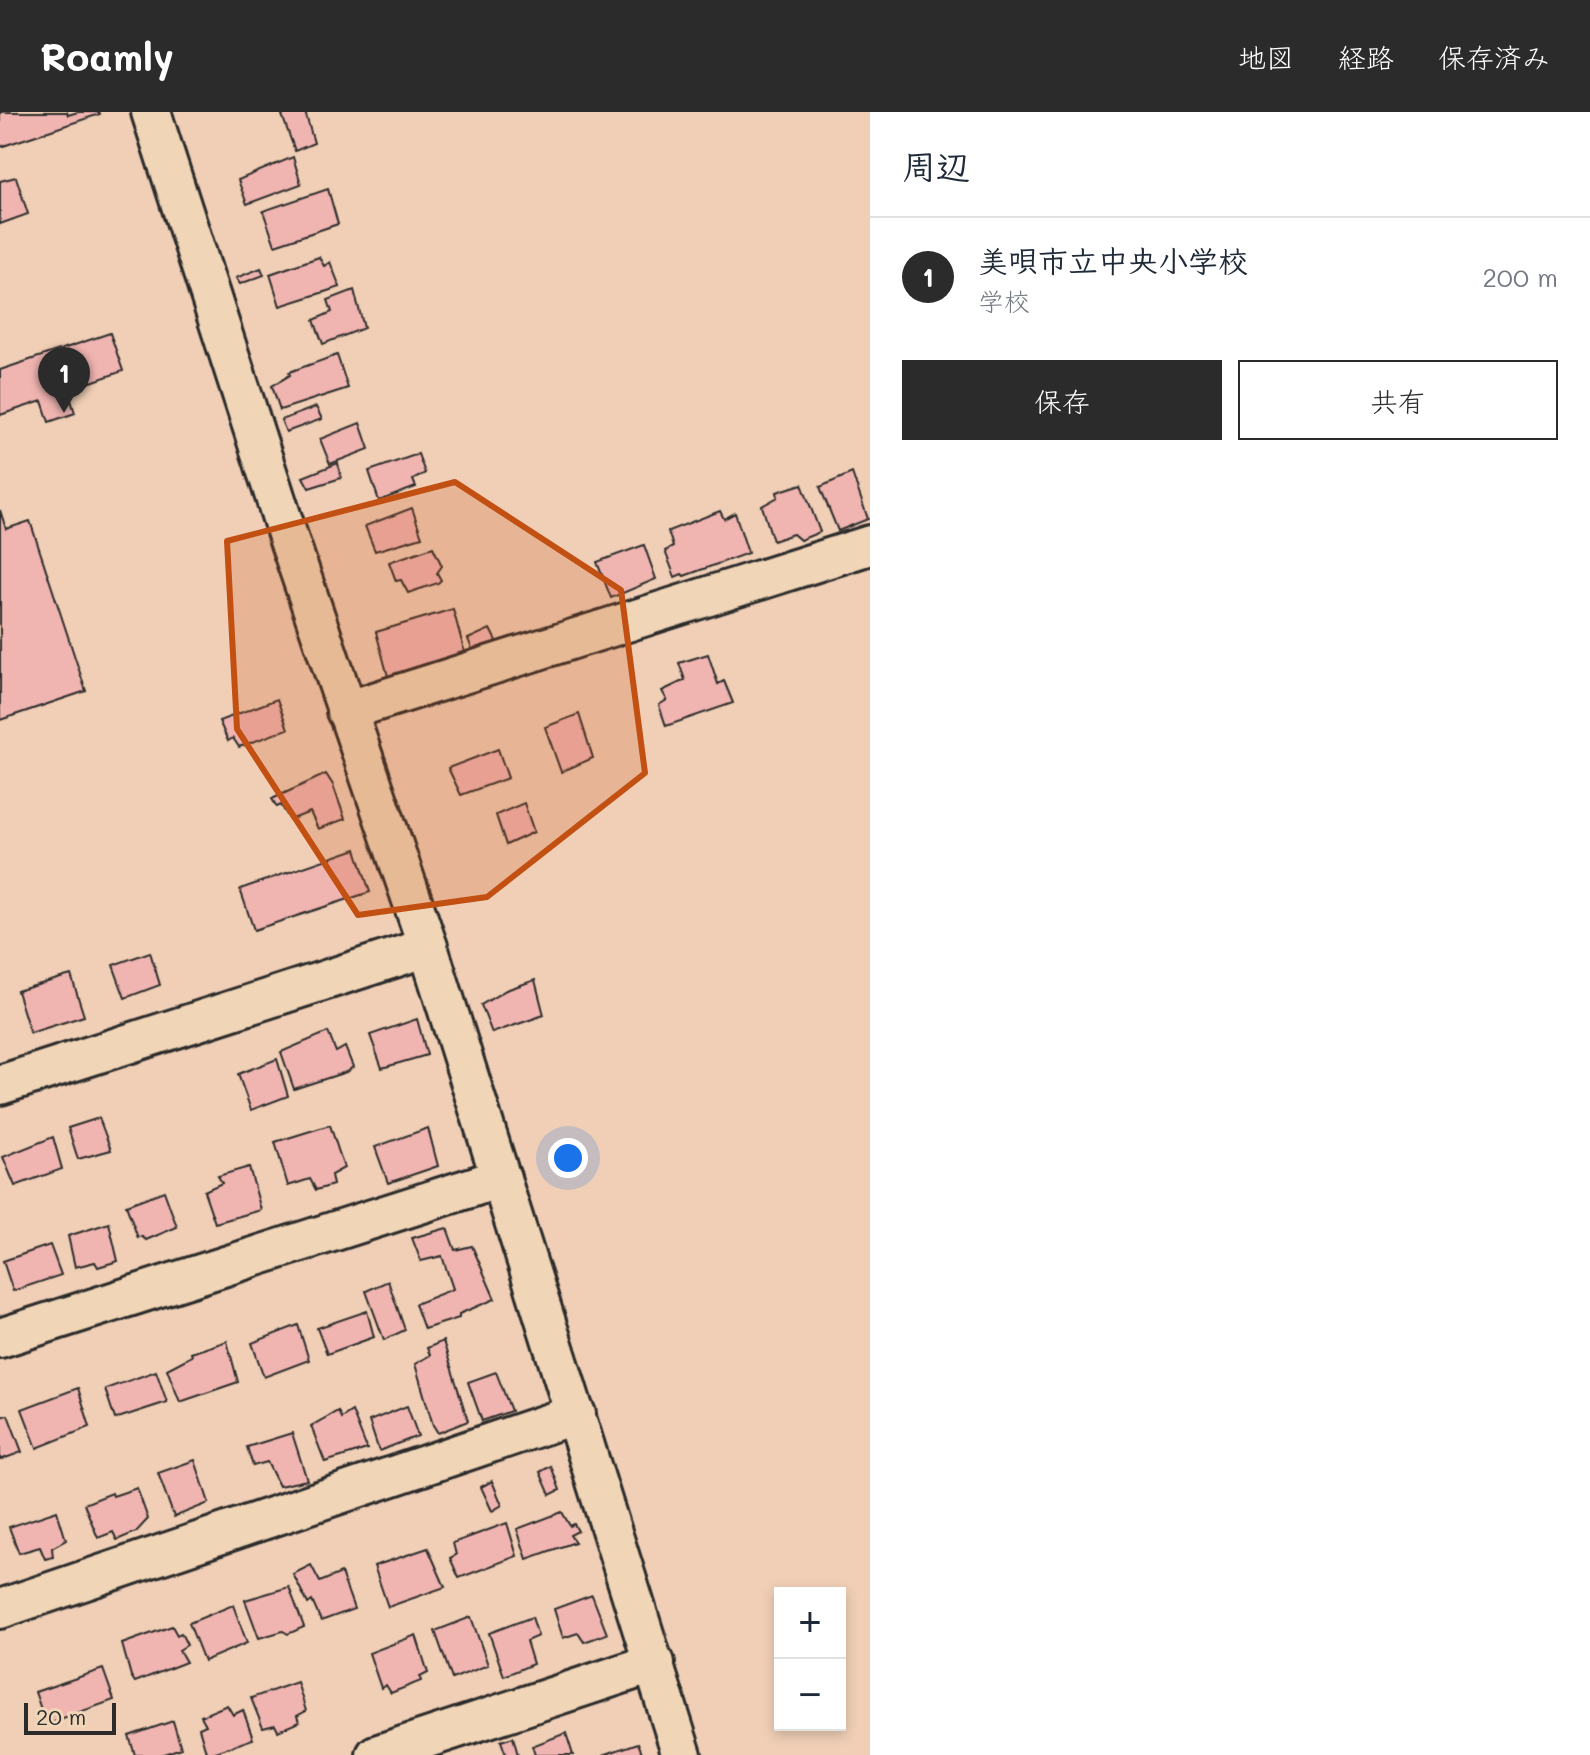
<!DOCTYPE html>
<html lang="ja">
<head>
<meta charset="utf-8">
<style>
  :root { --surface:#fff; --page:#f2f2f3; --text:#1f2937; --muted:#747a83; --line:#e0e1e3; --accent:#2b2b2b }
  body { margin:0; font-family:Mali,"Klee One",sans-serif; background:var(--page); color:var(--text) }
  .controls { position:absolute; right:24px; bottom:24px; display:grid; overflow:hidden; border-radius:0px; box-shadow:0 4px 12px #0003 }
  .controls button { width:72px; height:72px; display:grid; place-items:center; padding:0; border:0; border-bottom:2px solid var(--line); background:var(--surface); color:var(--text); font:40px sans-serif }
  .scale { position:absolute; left:24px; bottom:20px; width:92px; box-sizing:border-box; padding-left:8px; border:4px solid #2b2b2b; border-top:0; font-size:22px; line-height:28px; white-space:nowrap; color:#2b2b2b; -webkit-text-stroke:6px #f0d5b7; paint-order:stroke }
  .you { position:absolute; left:568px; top:1046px; width:28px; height:28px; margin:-20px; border:6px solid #fff; border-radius:50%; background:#1a73e8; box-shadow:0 0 0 12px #1a73e833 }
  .badge { display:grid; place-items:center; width:52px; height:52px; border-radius:50%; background:var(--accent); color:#fff; font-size:26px; font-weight:700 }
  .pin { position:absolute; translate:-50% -66px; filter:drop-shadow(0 2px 4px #0008) }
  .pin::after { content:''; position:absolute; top:42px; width:28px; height:24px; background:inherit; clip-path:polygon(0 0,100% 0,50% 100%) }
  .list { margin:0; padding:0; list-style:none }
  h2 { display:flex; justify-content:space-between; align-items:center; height:104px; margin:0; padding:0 32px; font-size:34px }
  h2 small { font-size:26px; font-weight:400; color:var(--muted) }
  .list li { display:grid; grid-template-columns:52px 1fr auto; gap:24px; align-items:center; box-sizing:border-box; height:120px; padding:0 32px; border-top:2px solid var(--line) }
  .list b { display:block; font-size:30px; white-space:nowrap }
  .list p { margin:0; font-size:26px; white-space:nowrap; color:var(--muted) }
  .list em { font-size:26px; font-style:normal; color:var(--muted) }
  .actions { display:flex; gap:16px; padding:24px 32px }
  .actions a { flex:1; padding:18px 0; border:2px solid var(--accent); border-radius:0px; text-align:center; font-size:28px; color:var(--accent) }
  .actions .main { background:var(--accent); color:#fff }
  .map { position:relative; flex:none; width:870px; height:1643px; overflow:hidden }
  header { display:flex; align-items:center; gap:48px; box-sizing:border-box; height:112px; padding:0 40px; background:var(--accent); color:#fff }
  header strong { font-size:38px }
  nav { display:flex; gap:44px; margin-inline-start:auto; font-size:28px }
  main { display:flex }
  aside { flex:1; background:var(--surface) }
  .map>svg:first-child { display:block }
  .building { fill:#f1b5b1; stroke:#2b2b2b; stroke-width:2 }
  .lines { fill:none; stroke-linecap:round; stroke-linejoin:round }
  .minor-casing { stroke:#2b2b2b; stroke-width:44 }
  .minor { stroke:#f0d5b7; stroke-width:38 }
  .marked { fill:#c25012; fill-opacity:0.2; stroke:#c25012; stroke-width:6; stroke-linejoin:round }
</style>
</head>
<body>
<header>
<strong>Roamly</strong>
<nav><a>地図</a><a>経路</a><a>保存済み</a></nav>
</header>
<main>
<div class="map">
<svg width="870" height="1643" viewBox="0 0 870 1643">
  <rect width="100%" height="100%" fill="#f0cfb6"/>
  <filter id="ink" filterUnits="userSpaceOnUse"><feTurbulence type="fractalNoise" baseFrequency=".0125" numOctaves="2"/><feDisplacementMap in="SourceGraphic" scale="16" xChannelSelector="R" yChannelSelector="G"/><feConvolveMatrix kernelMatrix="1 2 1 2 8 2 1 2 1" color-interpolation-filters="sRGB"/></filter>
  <g filter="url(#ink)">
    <g class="building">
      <polygon points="0,0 67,0 68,3 78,0 99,0 100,2 0,35"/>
      <polygon points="289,0 305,0 314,31 295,39 282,3"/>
      <polygon points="293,45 301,72 247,92 238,68"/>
      <polygon points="16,65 28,102 0,112 0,69"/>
      <polygon points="328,77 338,112 275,133 263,99"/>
      <polygon points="319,145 324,154 330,150 340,175 280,194 270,162"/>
      <polygon points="261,156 264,163 240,172 236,166"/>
      <polygon points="354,178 364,216 323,232 314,208 332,200 328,188"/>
      <polygon points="110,221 123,259 68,278 75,301 49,310 42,289 0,303 0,258"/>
      <polygon points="337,243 348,276 280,298 272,274 290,263 289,260"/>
      <polygon points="316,295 322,307 286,320 281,308"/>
      <polygon points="360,311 369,337 330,352 320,327"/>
      <polygon points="418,342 425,361 413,368 416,375 379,389 369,359"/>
      <polygon points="338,351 341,366 309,376 303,365"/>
      <polygon points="852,361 868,407 838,419 820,375"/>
      <polygon points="802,372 820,420 800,428 793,422 773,429 762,394 778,385 777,380"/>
      <polygon points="412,396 422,425 375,439 365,414"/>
      <polygon points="0,398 6,417 30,409 86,579 0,608"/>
      <polygon points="720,399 724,407 735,401 748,441 684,464 682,462 675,465 665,439 673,435 668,419"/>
      <polygon points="644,433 656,467 611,486 597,450"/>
      <polygon points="433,435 442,454 437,461 441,468 438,471 408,481 401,468 396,469 389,450"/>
      <polygon points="453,497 466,545 389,568 376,520"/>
      <polygon points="490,517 498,533 474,542 468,527"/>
      <polygon points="708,542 718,572 724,569 733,591 666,614 659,593 667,588 662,579 685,568 679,551"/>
      <polygon points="277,587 288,617 239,635 233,626 228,629 219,609"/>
      <polygon points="579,602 593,646 561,660 545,615"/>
      <polygon points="498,637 508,666 461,683 448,656"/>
      <polygon points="326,662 333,673 345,707 318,717 310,700 290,708 281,693 277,695 272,687"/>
      <polygon points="524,691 534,720 506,733 496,703"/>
      <polygon points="356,737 370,780 254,818 240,777"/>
      <polygon points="150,840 160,873 125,886 113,853"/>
      <polygon points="71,863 84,904 30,921 17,879"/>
      <polygon points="535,868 544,903 492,921 481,893 506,878"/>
      <polygon points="417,907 427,943 382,956 370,923"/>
      <polygon points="328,920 336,940 345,935 353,955 346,960 294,977 281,940"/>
      <polygon points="277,947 288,984 251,998 238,962"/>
      <polygon points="99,1006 111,1038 78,1047 68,1016"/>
      <polygon points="330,1013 344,1056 331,1063 333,1073 316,1078 310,1067 288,1074 275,1030"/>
      <polygon points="428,1016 438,1054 388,1071 375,1035"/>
      <polygon points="53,1025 62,1057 15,1074 3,1045"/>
      <polygon points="249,1055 261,1098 215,1111 204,1079 222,1071 218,1064"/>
      <polygon points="164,1079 177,1115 146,1128 141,1124 138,1126 126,1093"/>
      <polygon points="109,1111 118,1149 98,1155 95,1150 75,1155 68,1124"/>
      <polygon points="447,1116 455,1138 472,1134 495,1187 459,1202 459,1206 424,1217 415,1192 453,1177 442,1144 421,1149 412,1126"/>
      <polygon points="50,1133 61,1163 13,1179 3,1149"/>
      <polygon points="388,1169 405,1218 384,1228 366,1179"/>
      <polygon points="367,1199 374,1225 327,1242 317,1216"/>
      <polygon points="298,1213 309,1248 264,1265 252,1231"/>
      <polygon points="227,1229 238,1270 180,1290 167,1257 192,1244 191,1241"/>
      <polygon points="443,1229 468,1309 438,1321 433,1313 415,1252 430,1243 427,1236"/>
      <polygon points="156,1259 167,1290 115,1307 105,1277"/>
      <polygon points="496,1260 511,1299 482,1309 468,1270"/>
      <polygon points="78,1276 90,1315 37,1336 22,1297"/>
      <polygon points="407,1294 418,1324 379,1339 369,1309"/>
      <polygon points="338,1299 341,1306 352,1299 367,1337 325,1350 311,1314"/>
      <polygon points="8,1303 22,1340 0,1348 0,1305"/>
      <polygon points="292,1321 307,1368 279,1374 267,1350 253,1354 247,1335"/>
      <polygon points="195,1348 209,1391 174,1405 158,1361"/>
      <polygon points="551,1354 560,1378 550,1383 540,1360"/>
      <polygon points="492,1369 502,1393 492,1399 481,1375"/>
      <polygon points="137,1376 148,1407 136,1420 117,1428 113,1420 98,1426 84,1392 112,1381 113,1384"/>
      <polygon points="57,1399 66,1428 52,1436 53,1445 45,1447 40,1435 19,1441 9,1415"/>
      <polygon points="562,1400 570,1414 574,1412 578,1419 570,1423 575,1430 527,1447 517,1417"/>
      <polygon points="507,1411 517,1444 459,1466 450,1446 456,1443 453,1431"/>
      <polygon points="428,1436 445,1475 388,1495 374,1454"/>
      <polygon points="311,1453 320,1470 341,1461 354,1497 321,1509 312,1489 308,1492 293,1462"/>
      <polygon points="289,1475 304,1515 288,1522 283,1519 259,1526 245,1488"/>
      <polygon points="592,1483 607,1522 584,1530 578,1521 563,1526 554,1497"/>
      <polygon points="233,1493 247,1531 204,1549 189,1511"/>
      <polygon points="471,1505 488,1553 452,1567 435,1519"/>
      <polygon points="532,1505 538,1524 526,1529 533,1552 504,1564 489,1521"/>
      <polygon points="172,1514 177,1523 181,1521 187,1533 179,1538 186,1550 135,1570 131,1564 122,1532"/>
      <polygon points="416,1523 428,1561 420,1565 421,1569 391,1581 386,1573 381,1576 369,1541"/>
      <polygon points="103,1557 114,1588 46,1612 35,1580"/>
      <polygon points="297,1570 306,1599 297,1604 299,1610 278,1619 275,1613 263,1616 251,1586"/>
      <polygon points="227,1593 233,1603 243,1598 253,1627 207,1643 199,1616 206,1613 201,1604"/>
      <polygon points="173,1609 181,1636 161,1643 135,1643 129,1624"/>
      <polygon points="566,1621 573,1643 535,1643 532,1634"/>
      <polygon points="513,1625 518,1643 506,1643 501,1629"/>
      <polygon points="638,1631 643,1643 603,1643"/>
    </g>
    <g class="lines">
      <g class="minor-casing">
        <g id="minor">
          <polyline points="151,0 290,431 428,835 682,1643"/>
          <polyline points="346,599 870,433"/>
          <polyline points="0,973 428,835"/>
          <polyline points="0,1226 501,1066"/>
          <polyline points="0,1497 576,1302"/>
          <polyline points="376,1643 655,1551"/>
        </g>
      </g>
      <use href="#minor" class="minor"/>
    </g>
  </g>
  <path class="marked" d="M455 370 621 478 645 661 487 785 358 803 237 617 227 429Z"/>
</svg>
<div class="controls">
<button>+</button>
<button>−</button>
</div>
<div class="scale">20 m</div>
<div class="you"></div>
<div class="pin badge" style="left:64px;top:301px">1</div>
</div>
<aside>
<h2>周辺<small></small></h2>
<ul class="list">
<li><span class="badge">1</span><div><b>美唄市立中央小学校</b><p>学校</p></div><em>200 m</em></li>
</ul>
<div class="actions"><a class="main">保存</a><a>共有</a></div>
</aside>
</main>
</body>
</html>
